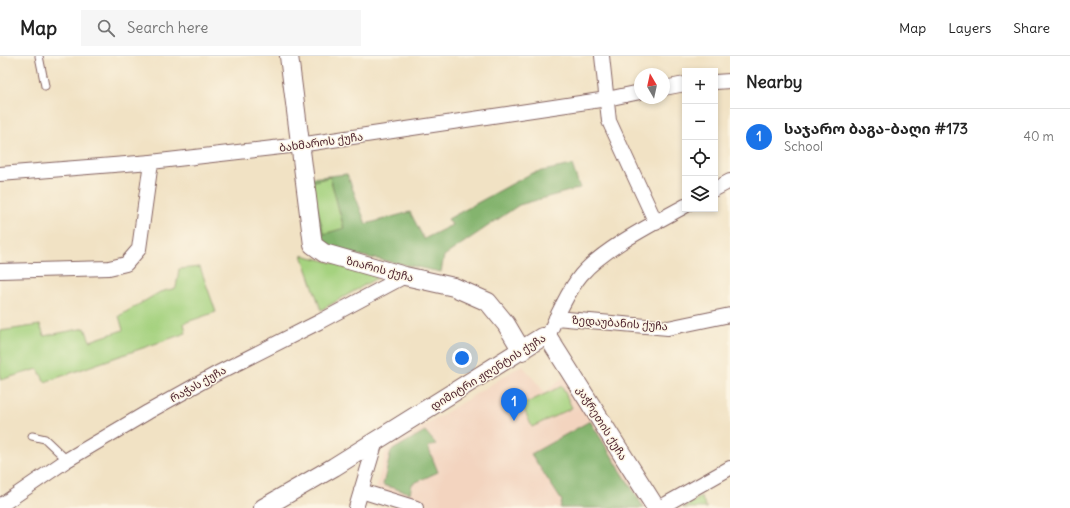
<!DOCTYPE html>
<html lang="en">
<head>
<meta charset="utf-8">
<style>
  :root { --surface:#fff; --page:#f6f6f6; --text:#222; --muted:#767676; --line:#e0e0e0; --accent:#1a73e8 }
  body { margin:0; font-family:Delius,"Noto Sans Georgian",sans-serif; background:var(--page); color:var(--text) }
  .controls { position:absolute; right:12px; top:12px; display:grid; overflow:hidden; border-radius:0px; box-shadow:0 2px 6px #0003 }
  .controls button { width:36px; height:36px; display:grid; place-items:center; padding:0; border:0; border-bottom:1px solid var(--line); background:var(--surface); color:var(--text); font:20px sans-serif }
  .compass { position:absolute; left:634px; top:12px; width:36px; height:36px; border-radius:50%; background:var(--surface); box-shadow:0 2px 6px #0003; rotate:351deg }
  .you { position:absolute; left:462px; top:302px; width:14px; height:14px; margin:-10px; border:3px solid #fff; border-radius:50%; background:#1a73e8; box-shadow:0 0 0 6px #1a73e833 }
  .badge { display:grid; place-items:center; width:26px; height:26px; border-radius:50%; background:var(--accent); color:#fff; font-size:13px; font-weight:700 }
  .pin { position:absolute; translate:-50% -33px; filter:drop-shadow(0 1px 2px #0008) }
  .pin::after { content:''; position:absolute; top:21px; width:14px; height:12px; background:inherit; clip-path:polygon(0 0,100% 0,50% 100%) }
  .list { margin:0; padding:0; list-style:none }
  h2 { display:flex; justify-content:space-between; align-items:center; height:52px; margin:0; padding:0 16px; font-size:17px }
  h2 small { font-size:13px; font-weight:400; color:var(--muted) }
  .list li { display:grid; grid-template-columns:26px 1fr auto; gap:12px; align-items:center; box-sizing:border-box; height:56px; padding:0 16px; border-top:1px solid var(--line) }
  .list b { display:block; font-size:15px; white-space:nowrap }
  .list p { margin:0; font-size:13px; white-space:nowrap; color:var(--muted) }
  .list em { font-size:13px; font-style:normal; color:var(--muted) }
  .icon { flex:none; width:22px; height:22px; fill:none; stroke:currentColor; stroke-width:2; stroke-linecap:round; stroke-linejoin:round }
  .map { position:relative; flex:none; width:730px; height:452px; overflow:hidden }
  header { display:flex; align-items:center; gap:24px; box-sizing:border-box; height:56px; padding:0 20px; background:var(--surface); border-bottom:1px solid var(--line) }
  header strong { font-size:19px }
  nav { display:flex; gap:22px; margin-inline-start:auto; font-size:14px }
  .search { width:280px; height:36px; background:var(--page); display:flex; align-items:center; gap:10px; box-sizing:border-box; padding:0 14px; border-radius:0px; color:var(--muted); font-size:15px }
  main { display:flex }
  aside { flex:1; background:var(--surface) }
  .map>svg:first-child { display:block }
  .built { fill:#f3d4bf }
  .green { fill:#a5d27f; stroke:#787855 }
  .forest { fill:#84b46e; stroke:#676a4c; fill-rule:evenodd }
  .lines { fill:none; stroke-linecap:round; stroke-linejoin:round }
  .service-casing { stroke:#846361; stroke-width:9 }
  .minor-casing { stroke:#846361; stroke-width:16 }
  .tertiary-casing { stroke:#846361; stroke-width:20 }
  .service { stroke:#fff; stroke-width:7 }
  .minor { stroke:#fff; stroke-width:14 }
  .tertiary { stroke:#fff; stroke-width:18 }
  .labels { text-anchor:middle; stroke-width:3; stroke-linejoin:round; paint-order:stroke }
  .street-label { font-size:11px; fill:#4a1f2b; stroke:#fcf5e5 }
</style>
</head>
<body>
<header>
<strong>Map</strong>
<div class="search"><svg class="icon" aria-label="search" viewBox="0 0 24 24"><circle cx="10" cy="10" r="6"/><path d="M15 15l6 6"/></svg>Search here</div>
<nav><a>Map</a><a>Layers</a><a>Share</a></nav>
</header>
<main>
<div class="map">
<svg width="730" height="452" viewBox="0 0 730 452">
  <rect width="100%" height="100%" fill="#fcf5e5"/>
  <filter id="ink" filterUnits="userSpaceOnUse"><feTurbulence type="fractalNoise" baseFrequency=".025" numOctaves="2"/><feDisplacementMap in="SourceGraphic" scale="8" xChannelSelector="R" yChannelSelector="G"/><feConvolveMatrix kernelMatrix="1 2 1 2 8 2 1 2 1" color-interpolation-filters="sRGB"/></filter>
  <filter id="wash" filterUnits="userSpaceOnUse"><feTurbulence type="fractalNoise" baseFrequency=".012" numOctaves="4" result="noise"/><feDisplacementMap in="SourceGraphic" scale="16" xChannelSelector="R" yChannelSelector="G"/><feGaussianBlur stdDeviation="0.9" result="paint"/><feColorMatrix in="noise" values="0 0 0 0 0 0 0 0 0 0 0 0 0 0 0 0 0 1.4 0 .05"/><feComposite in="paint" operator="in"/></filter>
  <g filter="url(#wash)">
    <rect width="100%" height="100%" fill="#f1e2c4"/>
    <polygon class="built" points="522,309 545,337 567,318 650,452 439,452 376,433 386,394"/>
    <g class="green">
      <polygon points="330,121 344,173 324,178 310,126"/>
      <polygon points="302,199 375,217 377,222 321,254"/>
      <polygon points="200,211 216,256 184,267 186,277 45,326 38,313 0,324 0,275 40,269 44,280 85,272 90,285 123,274 119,260 160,236 176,232 179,213"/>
      <polygon points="562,330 572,352 532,371 522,349"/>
      <polygon points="701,441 707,452 683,452"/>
    </g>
    <g class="forest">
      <path d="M572 109 580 132 519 149 444 200 441 216 347 197 322 188 309 126 311 122 347 118 366 168 410 156 424 183 452 169 448 163 532 117ZM330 121 344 172 324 178 310 126Z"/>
      <polygon points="590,365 644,452 560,452 562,445 531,398"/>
      <polygon points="425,375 436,388 428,391 438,416 412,428 410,437 383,429 391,395"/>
    </g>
  </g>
  <g filter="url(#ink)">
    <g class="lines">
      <g class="service-casing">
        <g id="service">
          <polyline points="39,0 45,30"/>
          <polyline points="32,380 45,383 67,404"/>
        </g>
      </g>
      <g class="minor-casing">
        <g id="minor">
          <polyline points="602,0 609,65 656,167"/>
          <polyline points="715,26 730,25"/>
          <polyline points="664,32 685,28"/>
          <polyline points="0,118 151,106 299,89 607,43 640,36"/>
          <polyline points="715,133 730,125"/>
          <polyline points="0,215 109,212 126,208 139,193 151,106"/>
          <polyline points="556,262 668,272 730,259"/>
          <path d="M548 281C554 265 570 232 581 219 604 192 653 168 685 150"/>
          <polyline points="361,435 416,452"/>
          <polyline points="0,450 67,404 148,356 216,318 319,266 405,220"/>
          <polyline points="356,452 376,385"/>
          <polyline points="659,452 730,412"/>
        </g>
      </g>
      <g class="tertiary-casing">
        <g id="tertiary">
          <polyline points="289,0 313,189 324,197 405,220 454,231 488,246 506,268 522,295"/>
          <polyline points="263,452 334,411 542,281 548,281 656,452"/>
        </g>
      </g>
      <use href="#service" class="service"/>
      <use href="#minor" class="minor"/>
      <use href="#tertiary" class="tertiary"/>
    </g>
  </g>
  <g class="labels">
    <g class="street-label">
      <text transform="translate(321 86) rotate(-8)" y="4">ბახმაროს ქუჩა</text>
      <text transform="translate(380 213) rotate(15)" y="4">ზიარის ქუჩა</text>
      <text transform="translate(620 267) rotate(4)" y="4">ზედაუბანის ქუჩა</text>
      <text transform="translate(488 316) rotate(-32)" y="4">დიმიტრი ჟღენტის ქუჩა</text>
      <text transform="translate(198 328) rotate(-29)" y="4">რაჭას ქუჩა</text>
      <text transform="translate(602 367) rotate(58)" y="4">კაჭრეთის ქუჩა</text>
    </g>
  </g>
</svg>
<div class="controls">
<button>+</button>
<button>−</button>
<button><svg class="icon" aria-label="locate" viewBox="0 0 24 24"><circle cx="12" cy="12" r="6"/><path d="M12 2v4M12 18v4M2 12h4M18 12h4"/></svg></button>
<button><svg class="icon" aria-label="layers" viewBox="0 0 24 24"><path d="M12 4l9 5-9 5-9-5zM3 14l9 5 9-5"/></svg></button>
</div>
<svg class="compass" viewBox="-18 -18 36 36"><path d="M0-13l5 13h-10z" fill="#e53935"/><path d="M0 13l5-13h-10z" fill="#767676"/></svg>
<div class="you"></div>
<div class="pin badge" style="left:514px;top:365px">1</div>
</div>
<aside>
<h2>Nearby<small></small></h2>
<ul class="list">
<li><span class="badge">1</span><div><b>საჯარო ბაგა-ბაღი #173</b><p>School</p></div><em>40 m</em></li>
</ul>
</aside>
</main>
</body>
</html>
